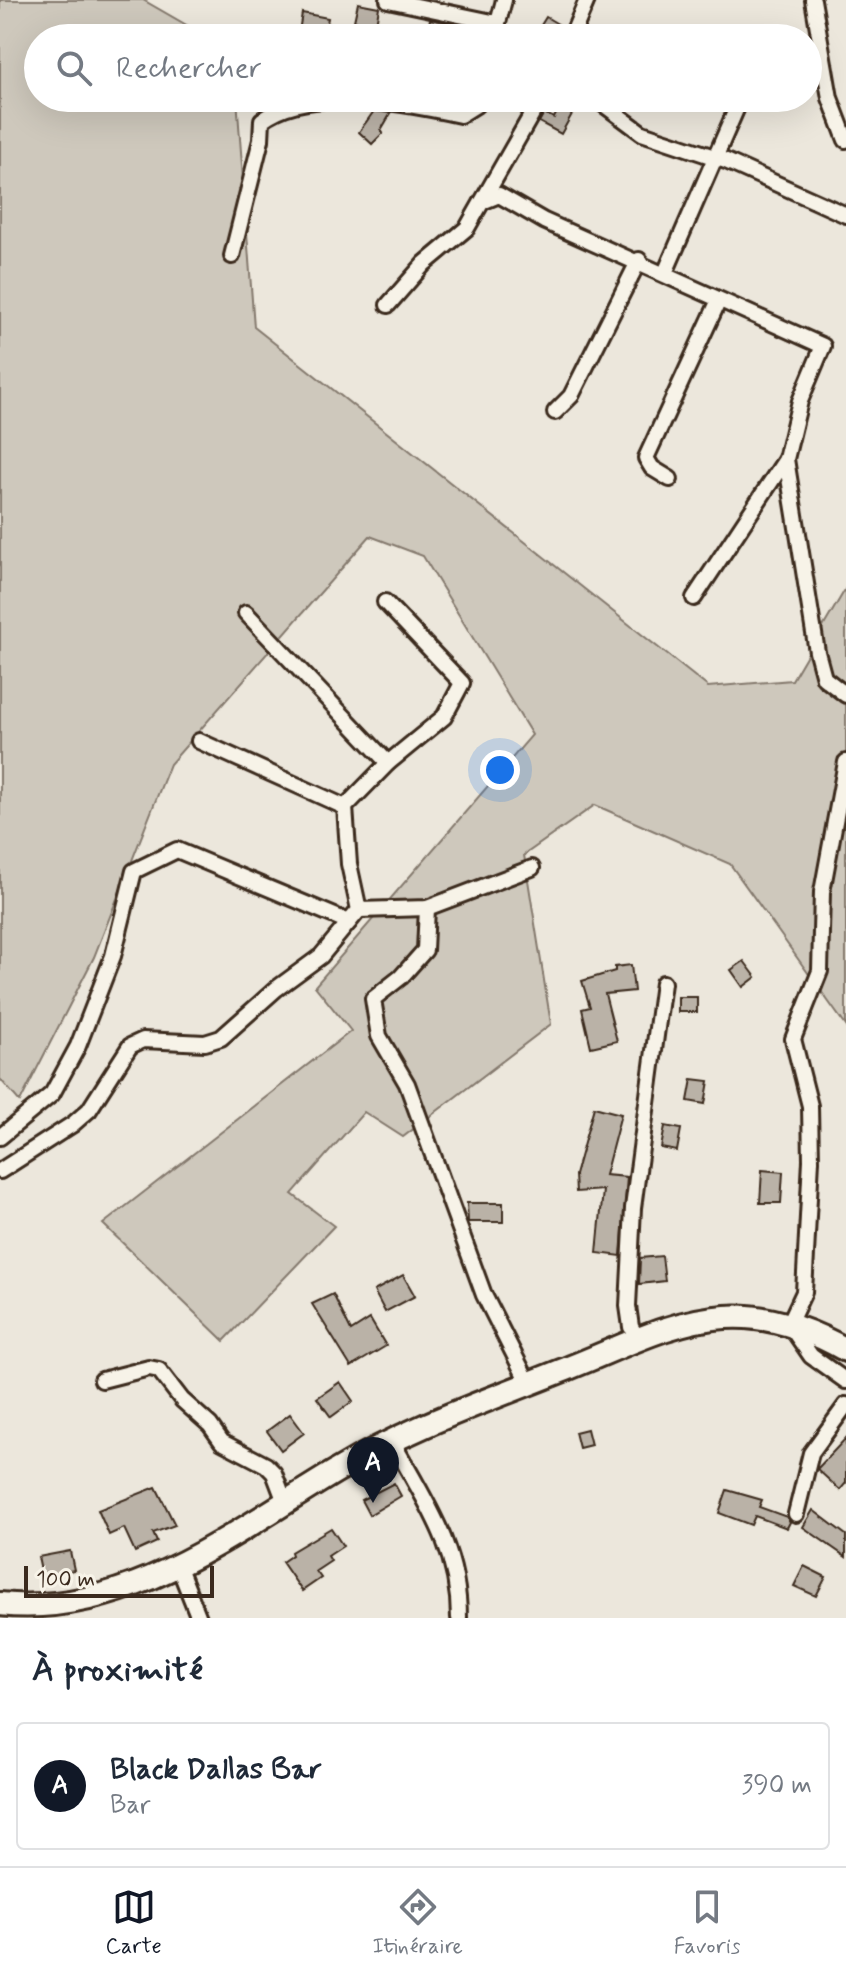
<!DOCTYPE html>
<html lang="fr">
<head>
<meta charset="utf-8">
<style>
  :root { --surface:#fff; --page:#f6f6f7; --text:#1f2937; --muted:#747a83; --line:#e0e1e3; --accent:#111827 }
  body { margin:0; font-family:Mynerve,sans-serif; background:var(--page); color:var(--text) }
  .scale { position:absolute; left:24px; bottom:20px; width:190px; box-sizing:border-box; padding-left:8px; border:4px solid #3b2a1e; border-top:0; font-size:22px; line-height:28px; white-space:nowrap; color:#3b2a1e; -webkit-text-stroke:6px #f7f3e8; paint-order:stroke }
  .you { position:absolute; left:500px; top:770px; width:28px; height:28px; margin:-20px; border:6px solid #fff; border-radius:50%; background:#1a73e8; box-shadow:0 0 0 12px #1a73e833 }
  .badge { display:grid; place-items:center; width:52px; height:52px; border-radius:50%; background:var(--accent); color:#fff; font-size:26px; font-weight:700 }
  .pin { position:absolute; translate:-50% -66px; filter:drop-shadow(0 2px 4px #0008) }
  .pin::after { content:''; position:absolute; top:42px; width:28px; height:24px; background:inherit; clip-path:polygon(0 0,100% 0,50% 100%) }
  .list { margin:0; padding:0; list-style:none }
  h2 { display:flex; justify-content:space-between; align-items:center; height:104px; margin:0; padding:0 32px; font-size:34px }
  h2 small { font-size:26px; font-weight:400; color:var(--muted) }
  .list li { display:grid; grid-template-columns:52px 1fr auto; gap:24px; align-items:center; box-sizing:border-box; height:128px; margin:0 16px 16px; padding:0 16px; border:2px solid var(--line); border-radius:8px }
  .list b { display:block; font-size:30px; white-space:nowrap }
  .list p { margin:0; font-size:26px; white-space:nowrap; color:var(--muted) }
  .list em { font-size:26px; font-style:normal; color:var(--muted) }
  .icon { flex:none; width:44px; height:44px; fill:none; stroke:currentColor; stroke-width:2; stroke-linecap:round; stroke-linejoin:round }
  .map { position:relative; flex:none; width:846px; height:1618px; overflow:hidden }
  .search { position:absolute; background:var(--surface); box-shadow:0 8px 32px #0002; left:24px; right:24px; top:24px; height:88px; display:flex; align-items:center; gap:20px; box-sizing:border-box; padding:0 28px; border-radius:44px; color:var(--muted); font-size:30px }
  .sheet { height:248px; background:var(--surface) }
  nav { display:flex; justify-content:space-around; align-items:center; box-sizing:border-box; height:112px; border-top:2px solid var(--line); background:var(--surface); font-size:22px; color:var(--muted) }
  nav a { display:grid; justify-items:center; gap:4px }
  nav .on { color:var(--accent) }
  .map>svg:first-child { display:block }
  .green { fill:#cec8bc; stroke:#84796d; stroke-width:2 }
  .building { fill:#bab2a7; stroke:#3b2a1e; stroke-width:2 }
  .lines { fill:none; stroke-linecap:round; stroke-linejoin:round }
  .minor-casing { stroke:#3b2a1e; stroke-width:20 }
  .primary-casing { stroke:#3b2a1e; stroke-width:28 }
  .minor { stroke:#f7f3e8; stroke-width:14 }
  .primary { stroke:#f7f3e8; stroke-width:22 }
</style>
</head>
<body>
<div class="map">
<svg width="846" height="1618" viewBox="0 0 846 1618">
  <rect width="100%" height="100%" fill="#ece7dc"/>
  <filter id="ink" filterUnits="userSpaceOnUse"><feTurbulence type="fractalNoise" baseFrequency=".0125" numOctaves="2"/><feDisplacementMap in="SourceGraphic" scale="16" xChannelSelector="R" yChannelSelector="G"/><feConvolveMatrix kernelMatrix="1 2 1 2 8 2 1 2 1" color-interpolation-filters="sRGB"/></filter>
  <g filter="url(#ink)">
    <polygon class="green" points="0,0 143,0 209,38 38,38 38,98 237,98 254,327 708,687 792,680 846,588 846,1026 730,864 595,805 524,855 551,1024 403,1137 364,1112 292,1194 334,1226 224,1341 103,1224 351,1031 315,986 532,735 423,556 370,536 170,764 94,957 20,1102 0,1079"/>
    <g class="building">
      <polygon points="358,3 379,7 376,25 354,21"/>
      <polygon points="302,13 328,18 324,38 298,38"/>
      <polygon points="546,17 563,27 557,38 533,38"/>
      <polygon points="430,19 483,30 482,38 426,38"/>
      <polygon points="564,98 581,98 561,134 539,122 544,113 554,118"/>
      <polygon points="374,111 391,113 381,130 383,133 372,144 359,132"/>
      <polygon points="744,961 756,977 743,987 731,970"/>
      <polygon points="631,965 634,991 605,994 617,1041 591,1047 582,1009 590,1007 582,981 615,971 615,967"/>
      <rect x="678" y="997" width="19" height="15"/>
      <polygon points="692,1079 709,1081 705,1104 688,1101"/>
      <polygon points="594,1107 621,1114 605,1175 627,1177 621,1256 597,1253 603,1190 576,1192 575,1175"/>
      <polygon points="665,1126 681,1129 677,1151 661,1148"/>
      <polygon points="762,1170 783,1172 781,1203 760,1203"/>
      <polygon points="467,1203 503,1203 503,1222 468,1222"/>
      <polygon points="662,1256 665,1281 639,1284 640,1258"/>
      <polygon points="403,1275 415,1296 385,1312 374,1291"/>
      <polygon points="333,1294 351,1331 370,1319 386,1346 351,1367 312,1304"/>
      <polygon points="340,1382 353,1401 331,1417 317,1398"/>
      <polygon points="290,1414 304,1433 281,1450 267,1431"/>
      <polygon points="587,1429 591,1445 579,1448 575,1432"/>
      <polygon points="846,1438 846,1483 840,1490 817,1469"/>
      <polygon points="394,1483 401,1496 369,1515 361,1500"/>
      <polygon points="156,1487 175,1525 153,1533 157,1542 135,1552 124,1528 109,1535 98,1510"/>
      <polygon points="727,1490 762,1500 759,1507 787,1517 790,1522 787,1528 755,1516 751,1525 719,1513"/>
      <polygon points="813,1510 846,1535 846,1557 803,1527"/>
      <polygon points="331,1528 343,1546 328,1556 331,1561 316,1571 321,1578 302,1591 282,1562 292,1555 291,1552"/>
      <polygon points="70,1551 74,1570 42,1576 38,1557"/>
      <polygon points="804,1566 826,1577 816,1596 794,1586"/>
    </g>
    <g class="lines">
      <g class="minor-casing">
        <g id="minor">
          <polyline points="388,0 497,23"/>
          <polyline points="813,0 830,98 846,140"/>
          <polyline points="494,38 504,0"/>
          <polyline points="571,38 587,0"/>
          <polyline points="595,98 642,133 726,161 846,215"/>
          <polyline points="482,202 499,195 544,221 823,346 800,401 786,459 817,652 824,678 846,695"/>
          <path d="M232 256 261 140 262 120C308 84 406 103 460 115L476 105 478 98"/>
          <polyline points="665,273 738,105"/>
          <polyline points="388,305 424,264 467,228 541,98"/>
          <polyline points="555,412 571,396 639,260"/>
          <polyline points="670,479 652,468 646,458 719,300"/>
          <polyline points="694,598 786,459"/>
          <polyline points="246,613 388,763"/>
          <polyline points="199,741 345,807"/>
          <polyline points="846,762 822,892 820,971 793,1039 810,1106 811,1160 804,1292 789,1324 811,1356 846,1381"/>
          <polyline points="427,908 425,950 401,977 373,999 379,1036 407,1084 484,1295 529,1384"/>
          <polyline points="359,910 427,908 532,868"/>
          <polyline points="0,1137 52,1094 78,1046 113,956 134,871 177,850 349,922"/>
          <polyline points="0,1171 73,1124 89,1110 130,1046 143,1040 205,1043 221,1038 276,989 321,956 359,910 349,864 345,807 388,763 444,717 462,683 385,602"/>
          <polyline points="639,1340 631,1327 628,1306 633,1208 663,983"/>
          <polyline points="102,1380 149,1368 159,1370 182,1400 210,1425 222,1442 266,1465 274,1473 285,1502"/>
          <path d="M392 1441C425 1501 459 1547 459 1618"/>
          <polyline points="796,1514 811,1453 846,1405"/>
          <polyline points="180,1570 199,1618"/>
        </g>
      </g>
      <g class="primary-casing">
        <path id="primary" d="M0 1604C128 1618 237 1530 338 1470 411 1426 492 1399 571 1367 620 1348 672 1320 725 1317 768 1314 809 1329 846 1350"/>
      </g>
      <use href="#minor" class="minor"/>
      <use href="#primary" class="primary"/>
    </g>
  </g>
</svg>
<div class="scale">100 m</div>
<div class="you"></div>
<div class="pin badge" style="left:373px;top:1503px">A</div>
<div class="search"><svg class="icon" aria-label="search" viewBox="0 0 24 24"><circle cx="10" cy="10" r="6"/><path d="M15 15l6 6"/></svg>Rechercher</div>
</div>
<section class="sheet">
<h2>À proximité<small></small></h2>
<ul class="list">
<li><span class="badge">A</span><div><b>Black Dallas Bar</b><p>Bar</p></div><em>390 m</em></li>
</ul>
</section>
<nav>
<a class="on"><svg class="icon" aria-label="map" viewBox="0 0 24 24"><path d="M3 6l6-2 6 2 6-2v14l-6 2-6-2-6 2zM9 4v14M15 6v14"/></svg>Carte</a>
<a><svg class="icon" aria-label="directions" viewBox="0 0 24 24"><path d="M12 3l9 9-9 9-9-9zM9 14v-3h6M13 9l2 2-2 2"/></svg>Itinéraire</a>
<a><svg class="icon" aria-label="saved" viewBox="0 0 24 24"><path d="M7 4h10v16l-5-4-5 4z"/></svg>Favoris</a>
</nav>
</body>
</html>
